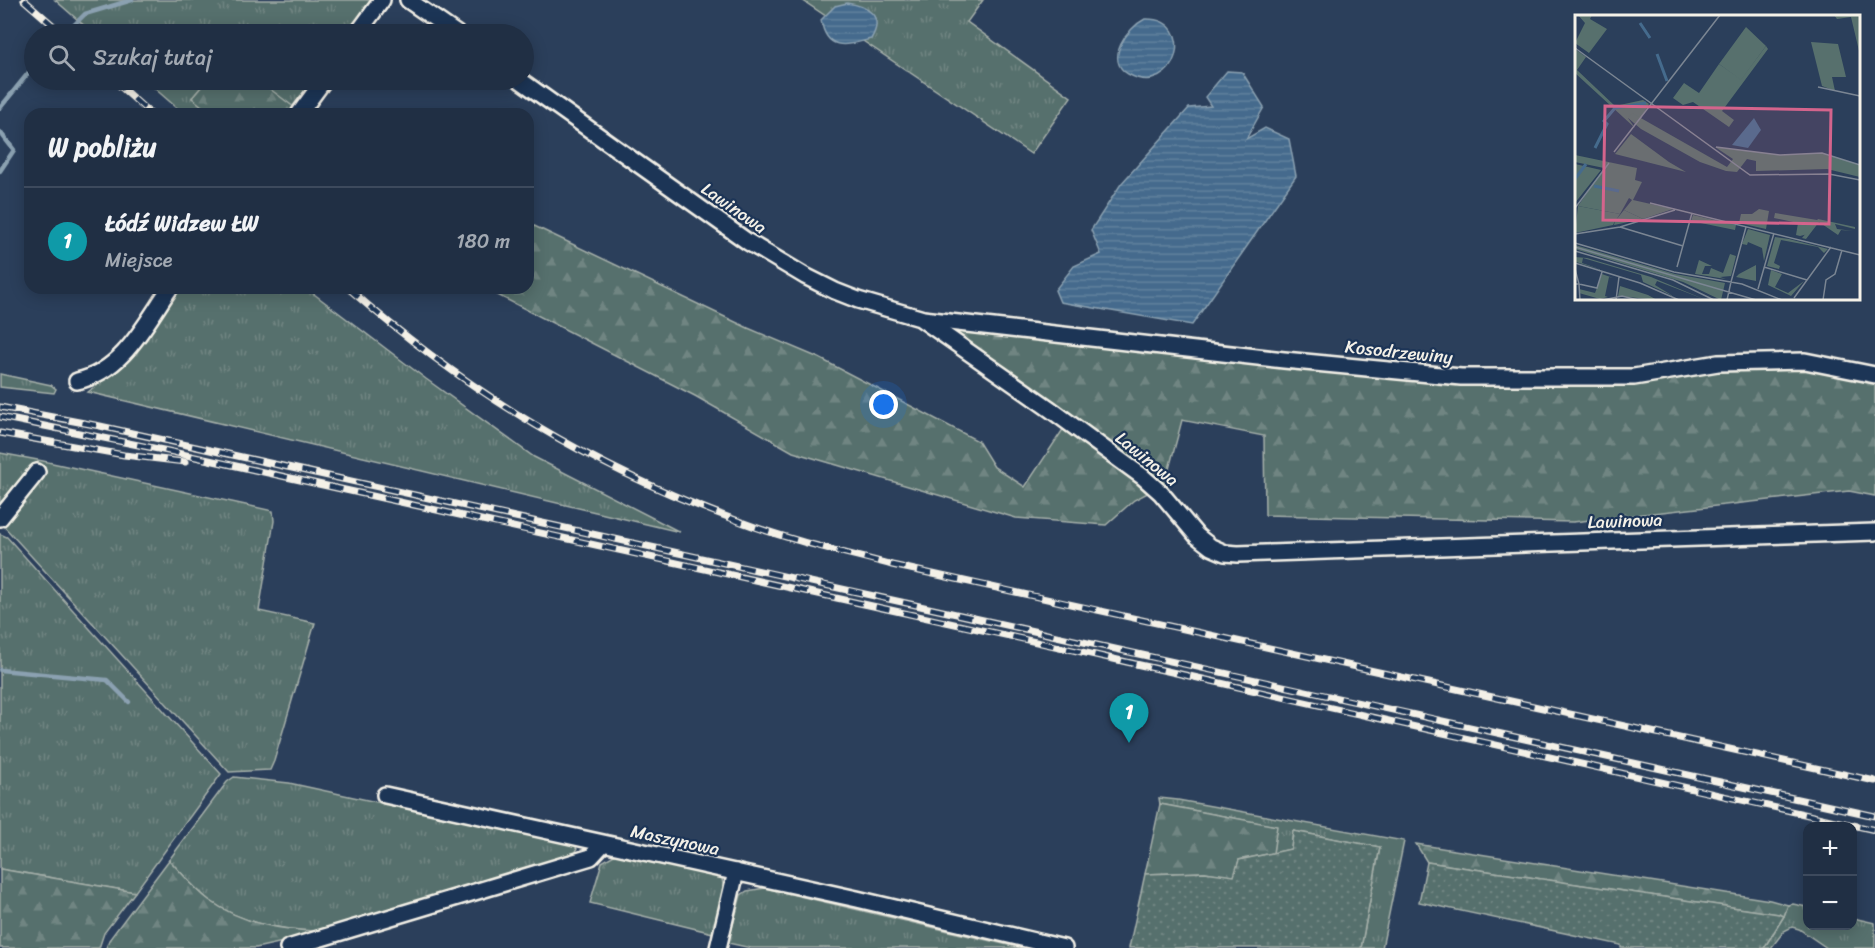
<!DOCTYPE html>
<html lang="pl">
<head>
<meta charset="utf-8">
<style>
  :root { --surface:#202f44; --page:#2d3b4f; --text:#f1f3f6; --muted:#a2a9b2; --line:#3d4a5d; --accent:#d6ab8b }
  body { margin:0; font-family:Sriracha,sans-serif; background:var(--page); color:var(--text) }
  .controls { position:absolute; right:18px; bottom:18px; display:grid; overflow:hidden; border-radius:12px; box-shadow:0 3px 15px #0003 }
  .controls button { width:54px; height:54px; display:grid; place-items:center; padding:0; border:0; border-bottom:2px solid var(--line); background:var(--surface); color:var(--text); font:30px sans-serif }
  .you { position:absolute; left:884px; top:405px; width:21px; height:21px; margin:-15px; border:4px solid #fff; border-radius:50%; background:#1a73e8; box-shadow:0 0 0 9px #1a73e833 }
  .badge { display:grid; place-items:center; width:39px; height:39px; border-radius:50%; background:var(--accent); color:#fff; font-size:20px; font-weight:700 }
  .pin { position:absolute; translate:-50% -50px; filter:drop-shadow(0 2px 3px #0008) }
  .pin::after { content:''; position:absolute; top:32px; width:21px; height:18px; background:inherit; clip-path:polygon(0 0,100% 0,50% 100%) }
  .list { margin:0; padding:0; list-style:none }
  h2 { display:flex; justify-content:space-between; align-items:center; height:78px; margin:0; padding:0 24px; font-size:26px }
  h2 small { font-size:20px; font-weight:400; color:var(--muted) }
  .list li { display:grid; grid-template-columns:39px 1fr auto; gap:18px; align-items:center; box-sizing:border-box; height:108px; padding:0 24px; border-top:2px solid var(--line) }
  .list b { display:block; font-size:22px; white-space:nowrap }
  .list p { margin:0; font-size:20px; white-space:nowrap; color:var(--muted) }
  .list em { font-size:20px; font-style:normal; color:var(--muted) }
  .icon { flex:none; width:33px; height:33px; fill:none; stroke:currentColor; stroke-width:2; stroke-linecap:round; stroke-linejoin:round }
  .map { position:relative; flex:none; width:1875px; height:948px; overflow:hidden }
  .search { position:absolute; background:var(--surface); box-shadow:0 3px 15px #0003; left:24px; top:24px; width:510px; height:66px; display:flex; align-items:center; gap:15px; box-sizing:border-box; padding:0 21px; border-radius:33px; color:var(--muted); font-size:22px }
  .panel { position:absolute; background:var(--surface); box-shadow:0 3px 15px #0003; left:24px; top:108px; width:510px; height:186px; border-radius:18px }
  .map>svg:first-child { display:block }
  .grass { fill:url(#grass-tufts); stroke:#a6b0aa; stroke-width:1.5 }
  .forest { fill:url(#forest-firs); stroke:#a6b0aa; stroke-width:1.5 }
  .garden { fill:url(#garden-dots); stroke:#a6b0aa; stroke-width:1.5 }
  .water { fill:url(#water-rules); stroke:#8ba1b1; stroke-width:1.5 }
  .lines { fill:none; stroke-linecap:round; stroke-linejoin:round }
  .stream { stroke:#8ba1b1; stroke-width:4.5 }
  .street-casing { stroke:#f4f1e8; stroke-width:20 }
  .street { stroke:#1d3557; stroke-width:15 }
  .rail-casing { stroke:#f4f1e8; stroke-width:7 }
  .rail { stroke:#1d3557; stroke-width:4.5; stroke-dasharray:14; stroke-linecap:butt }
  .labels { text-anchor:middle; stroke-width:4.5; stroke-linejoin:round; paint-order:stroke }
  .street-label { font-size:18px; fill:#f4f1e8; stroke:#1d3557 }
  .inset-river { fill:none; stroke:#456b8d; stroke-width:3 }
  .inset-road { fill:none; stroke:#7b8693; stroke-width:1.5 }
  .view { fill:#d4648c; fill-opacity:0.15; stroke:#d4648c; stroke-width:3 }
  .inset-edge { fill:none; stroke:#f4f1e8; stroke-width:3 }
</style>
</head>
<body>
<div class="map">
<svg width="1875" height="948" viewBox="0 0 1875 948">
  <defs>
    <pattern id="grass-tufts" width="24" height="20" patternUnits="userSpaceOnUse" patternTransform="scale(1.5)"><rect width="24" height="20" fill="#57706d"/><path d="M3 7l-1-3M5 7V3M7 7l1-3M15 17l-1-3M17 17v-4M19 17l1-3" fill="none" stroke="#708582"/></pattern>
    <pattern id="forest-firs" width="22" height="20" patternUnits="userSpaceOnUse" patternTransform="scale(1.5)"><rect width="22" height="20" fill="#57706d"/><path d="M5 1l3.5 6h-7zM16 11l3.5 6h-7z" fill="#708582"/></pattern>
    <pattern id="garden-dots" width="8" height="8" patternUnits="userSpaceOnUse" patternTransform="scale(1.5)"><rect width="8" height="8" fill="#57706d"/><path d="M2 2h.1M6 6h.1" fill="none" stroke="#708582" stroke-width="1.8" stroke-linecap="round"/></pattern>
    <pattern id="water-rules" width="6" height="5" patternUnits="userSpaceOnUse" patternTransform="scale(1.5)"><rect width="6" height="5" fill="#456b8d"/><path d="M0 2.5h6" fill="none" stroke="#60819d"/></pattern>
  </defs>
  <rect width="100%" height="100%" fill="#2b3f5b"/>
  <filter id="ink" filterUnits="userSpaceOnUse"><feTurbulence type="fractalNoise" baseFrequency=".0167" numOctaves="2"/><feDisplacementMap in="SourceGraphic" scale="12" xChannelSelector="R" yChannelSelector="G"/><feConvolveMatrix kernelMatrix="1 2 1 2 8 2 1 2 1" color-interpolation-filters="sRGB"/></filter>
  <g filter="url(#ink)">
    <g class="grass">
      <polygon points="55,0 373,0 348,34 94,34"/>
      <polygon points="802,0 983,0 967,22 1071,97 1031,154"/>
      <polygon points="145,80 207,80 192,98 212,114 184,114"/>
      <polygon points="258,80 313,80 292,107"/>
      <polygon points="177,288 306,288 426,379 534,457 680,532 88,392 121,365"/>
      <polygon points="0,374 51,385 56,389 54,393 0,387"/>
      <polygon points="0,453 43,461 273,511 274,521 259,611 315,623 274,761 270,770 229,772 0,522"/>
      <polygon points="0,534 7,537 221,774 135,892 0,869"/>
      <path d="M234 777 289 783 575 845 577 849 575 855 328 932C285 930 245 926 209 900 194 889 182 873 169 860L227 782Z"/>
      <polygon points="1159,798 1178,800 1404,841 1382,948 1361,948 1380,847 1293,831 1291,849 1273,853 1276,826 1160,804"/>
      <polygon points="624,854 718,876 722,878 724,892 713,933 590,903 602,862 614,855"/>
      <polygon points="765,888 1021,948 751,948 728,943 741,895 747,891"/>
      <polygon points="1793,904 1807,907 1808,926 1852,926 1853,918 1875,923 1875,948 1827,948 1799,929 1792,927 1784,931 1771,948 1764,948 1784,916 1788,905"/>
    </g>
    <g class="forest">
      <polygon points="207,80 258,80 303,114 212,114 192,98"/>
      <polygon points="528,223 748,328 819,358 978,441 994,467 1025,487 1068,422 920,318 1461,377 1634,377 1805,361 1875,375 1875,496 1849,491 1573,522 1265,515 1264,436 1182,420 1165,484 1134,500 1106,525 1016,518 793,452 695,396 484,288 528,288"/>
      <polygon points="1160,804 1277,826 1273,853 1239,860 1235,877 1205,872 1145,874"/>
      <polygon points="1416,844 1770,900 1788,905 1784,916 1778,914 1427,862"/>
      <path d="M169 860C182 873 194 889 209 900 245 926 285 930 328 932L256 948H106L109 940Z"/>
      <polygon points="0,869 135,892 104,933 99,948 0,948"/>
    </g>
    <g class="garden">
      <polygon points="1293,831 1380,847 1361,948 1129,948 1145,874 1205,872 1234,876 1239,860 1291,849"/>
      <polygon points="1427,862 1779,914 1784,916 1764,948 1621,948 1621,945 1419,902"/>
    </g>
    <g class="water">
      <path d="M847 3C868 6 885 16 871 39 847 45 827 53 821 20L835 6Z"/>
      <path d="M1145 19C1200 17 1176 101 1128 74 1104 60 1127 28 1145 19Z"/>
      <polygon points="1227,71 1242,72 1264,107 1246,139 1265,128 1289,139 1296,176 1192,325 1060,302 1055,290 1074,266 1101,254 1091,230 1121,184 1189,108 1211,106 1205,97"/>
    </g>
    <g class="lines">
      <g class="stream">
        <polyline points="65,34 85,14 132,0"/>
        <polyline points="0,108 34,66"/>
        <polyline points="0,132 14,150 0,171"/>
        <polyline points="0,670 107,680 129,702"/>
      </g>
      <g class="street-casing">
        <g id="street">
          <polyline points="408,0 457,34"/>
          <polyline points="357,34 382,0"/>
          <polyline points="520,80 748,242 805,276 835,291 858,300 920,318 1050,409 1143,477 1161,493 1197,536 1211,547 1225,553 1238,554 1875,532"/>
          <polyline points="299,114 324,80"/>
          <polyline points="923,319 1284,360 1461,377 1634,377 1718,363 1805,361 1875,375"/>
          <path d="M77 381C123 371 145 324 170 288"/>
          <polyline points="0,518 37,472"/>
          <polyline points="385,795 857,899 1064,948"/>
          <polyline points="288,948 591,857 603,844"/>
          <polyline points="718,948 736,872"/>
        </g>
      </g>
      <use href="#street" class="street"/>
      <g class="rail-casing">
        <g id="rail">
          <polyline points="24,0 63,34"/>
          <polyline points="113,80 151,114"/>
          <path d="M348 288C467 392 595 470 744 523 792 541 843 552 892 565L1875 781"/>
          <polyline points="0,407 100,426 292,468 1875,816"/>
          <polyline points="0,417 168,451 1100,656 1875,830"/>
          <polyline points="0,433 124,455 185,462"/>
        </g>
      </g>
      <use href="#rail" class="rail"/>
    </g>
  </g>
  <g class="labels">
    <g class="street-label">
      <text transform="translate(734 208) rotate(35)" y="6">Lawinowa</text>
      <text transform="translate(1399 352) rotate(6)" y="6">Kosodrzewiny</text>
      <text transform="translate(1147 459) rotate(39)" y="6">Lawinowa</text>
      <text transform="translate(1625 521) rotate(-2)" y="6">Lawinowa</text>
      <text transform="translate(675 840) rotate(12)" y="6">Maszynowa</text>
    </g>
  </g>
  <g transform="translate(1575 15)">
    <rect width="285" height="285" fill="#2b3f5b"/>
    <path d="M3 0H17L15 4 32 14 14 38 0 28 10 8ZM259 0H285V40L276 2 262 4ZM236 27 263 29 271 62H257L260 76 247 71ZM191 31 193 34 147 96 159 105 154 112 118 87 108 90 98 83 109 68 124 78 144 49 166 64ZM0 34 11 42 2 55 40 91 68 85 74 89 65 105 53 103 60 113 0 58ZM56 119 94 147 111 157 40 139ZM0 140 62 153 60 165 67 167 58 185 98 194 68 204 49 195 57 185 54 183 45 199 3 191 29 153 0 147ZM118 200 161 210 160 215 116 206ZM243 204 280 212V214L260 209 262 214 278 216 266 215 263 220 244 207 231 224 227 223ZM173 214 195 220 189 246 187 233 173 227 172 230 167 229ZM200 222 214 224 253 234 249 238 243 232 206 225 199 248 205 251 204 254 192 251ZM0 230 100 259 150 268 146 285 108 267 0 234ZM155 239 161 241 156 261 145 262 151 264 120 259 124 245 137 251H130L127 259H134L136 253 148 258ZM0 242 12 243 76 262 131 285 82 266 80 270 98 281 68 267 66 260 8 243 7 248 27 255 1 247ZM181 250V266L161 262 164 259ZM196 255 207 259 200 272 213 278 229 266 216 281 193 270ZM27 259 38 263 34 262 30 281 33 282 25 284 4 278V274L5 270 4 274 20 278ZM45 271 73 280 82 285 43 281Z" fill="#57706d"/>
    <path d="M171 12 191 31 166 65 144 49ZM57 98 152 152 158 144 140 132 205 140 247 138 285 150V162L252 154 181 156V146L172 144 162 157 151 156 125 147 66 114 53 103ZM3 191 45 199 41 205 49 195 68 204 39 210 40 206 38 210 0 218Z" fill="#57706d"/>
    <path d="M0 149 26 155 0 188ZM184 194 194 196 191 214 164 208 166 199H177ZM200 198 242 205H243L233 219 225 221 221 220 223 208 199 203Z" fill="#57706d"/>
    <path d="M179 103 186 115 173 133 157 130Z" fill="#456b8d"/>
    <path class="inset-river" d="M65 8 75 23M82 39 92 66M20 133 32 109 29 106 40 93 71 88M0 164 11 149M19 171 44 176"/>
    <path class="inset-road" d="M0 33 175 160 254 159 285 165M243 72 285 81M141 132 205 140 247 138 285 150M39 137 145 0M75 188 285 240M0 193 34 148M45 212 108 231M0 219 45 212 100 195M0 228 99 257 167 269 207 285M0 232 181 285M0 236 98 265 139 285M0 248 65 268 104 285M102 252 117 198M189 252 232 265M0 254 4 269H0M156 267 171 212M183 274 199 218M219 283 256 232M5 285 4 269 22 273 27 257M28 285 47 281 63 285M41 285 44 262M152 285 156 267M248 285 251 265 260 259 267 235"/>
    <path class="view" d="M30 91 256 95 254 209 28 205Z"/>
    <rect width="285" height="285" class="inset-edge"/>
  </g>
</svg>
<div class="controls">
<button>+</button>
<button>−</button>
</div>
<div class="you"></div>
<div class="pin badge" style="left:1129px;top:743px;background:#0f9aa8">1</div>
<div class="search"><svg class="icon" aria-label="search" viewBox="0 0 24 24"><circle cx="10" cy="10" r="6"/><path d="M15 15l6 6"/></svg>Szukaj tutaj</div>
<section class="panel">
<h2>W pobliżu<small></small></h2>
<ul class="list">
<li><span class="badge" style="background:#0f9aa8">1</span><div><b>Łódź Widzew ŁW</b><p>Miejsce</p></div><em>180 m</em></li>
</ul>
</section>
</div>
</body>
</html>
